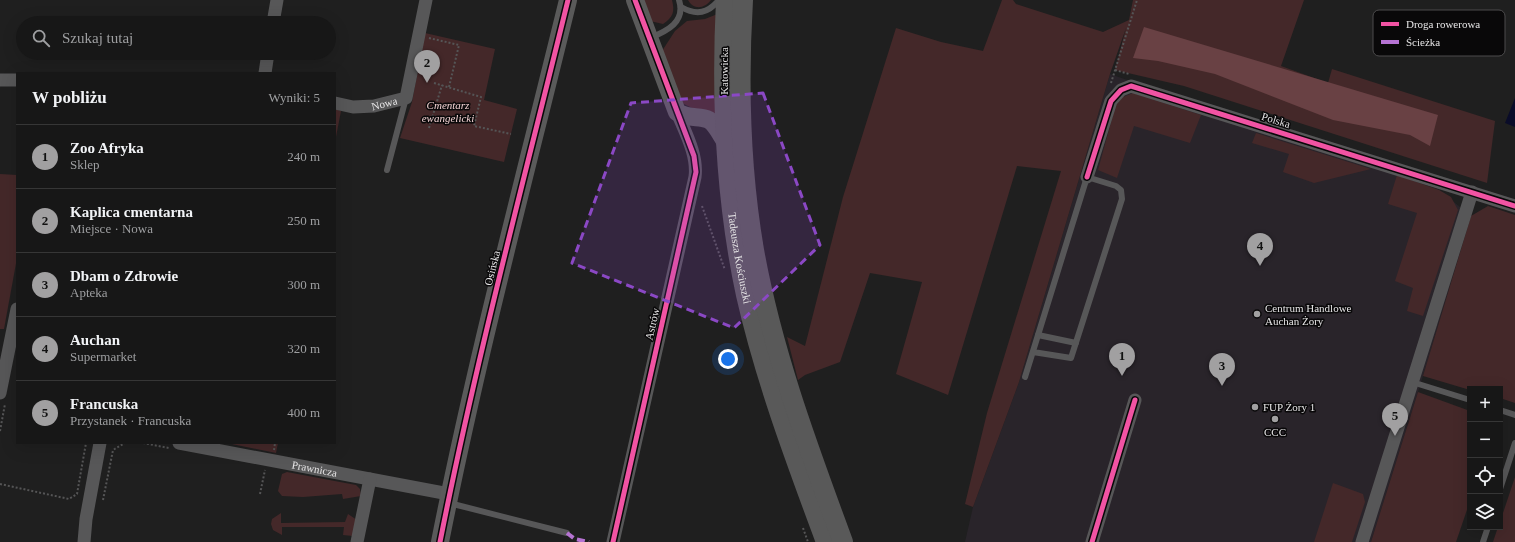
<!DOCTYPE html>
<html lang="pl">
<head>
<meta charset="utf-8">
<style>
  :root { --surface:#171717; --page:#242424; --text:#f1f3f6; --muted:#9e9fa1; --line:#363636; --accent:#a1a0a1 }
  body { margin:0; font-family:Georgia,serif; background:var(--page); color:var(--text) }
  .controls { position:absolute; right:12px; bottom:12px; display:grid; overflow:hidden; border-radius:0px; box-shadow:0 4px 16px #0002 }
  .controls button { width:36px; height:36px; display:grid; place-items:center; padding:0; border:0; border-bottom:1px solid var(--line); background:var(--surface); color:var(--text); font:20px sans-serif }
  .you { position:absolute; left:728px; top:359px; width:14px; height:14px; margin:-10px; border:3px solid #fff; border-radius:50%; background:#1a73e8; box-shadow:0 0 0 6px #1a73e833 }
  .badge { display:grid; place-items:center; width:26px; height:26px; border-radius:50%; background:var(--accent); color:#111; font-size:13px; font-weight:700 }
  .pin { position:absolute; translate:-50% -33px; filter:drop-shadow(0 1px 2px #0008) }
  .pin::after { content:''; position:absolute; top:21px; width:14px; height:12px; background:inherit; clip-path:polygon(0 0,100% 0,50% 100%) }
  .list { margin:0; padding:0; list-style:none }
  h2 { display:flex; justify-content:space-between; align-items:center; height:52px; margin:0; padding:0 16px; font-size:17px }
  h2 small { font-size:13px; font-weight:400; color:var(--muted) }
  .list li { display:grid; grid-template-columns:26px 1fr auto; gap:12px; align-items:center; box-sizing:border-box; height:64px; padding:0 16px; border-top:1px solid var(--line) }
  .list b { display:block; font-size:15px; white-space:nowrap }
  .list p { margin:0; font-size:13px; white-space:nowrap; color:var(--muted) }
  .list em { font-size:13px; font-style:normal; color:var(--muted) }
  .icon { flex:none; width:22px; height:22px; fill:none; stroke:currentColor; stroke-width:2; stroke-linecap:round; stroke-linejoin:round }
  .map { position:relative; flex:none; width:1515px; height:542px; overflow:hidden }
  .search { position:absolute; background:var(--surface); box-shadow:0 4px 16px #0002; left:16px; top:16px; width:320px; height:44px; display:flex; align-items:center; gap:10px; box-sizing:border-box; padding:0 14px; border-radius:22px; color:var(--muted); font-size:15px }
  .panel { position:absolute; background:var(--surface); box-shadow:0 4px 16px #0002; left:16px; top:72px; width:320px; height:372px; border-radius:0px }
  .map>svg:first-child { display:block }
  .built { fill:#29242a }
  .green { fill:#442829 }
  .forest { fill:#694144 }
  .water { fill:#0a0c29 }
  .lines { fill:none; stroke-linecap:round; stroke-linejoin:round }
  .path { stroke:#555556; stroke-width:2; stroke-dasharray:2 2; stroke-linecap:butt }
  .lane { stroke:#575758; stroke-width:6 }
  .street { stroke:#575758; stroke-width:13 }
  .secondary { stroke:#5a5a5a; stroke-width:18 }
  .primary { stroke:#595959; stroke-width:20 }
  .quiet { stroke:#b673d3; stroke-width:4; stroke-dasharray:8 4; stroke-linecap:butt }
  .cycleway-casing { stroke:#090809; stroke-width:8 }
  .cycleway { stroke:#f153a3; stroke-width:5 }
  .marked { fill:#8b48c5; fill-opacity:0.2; stroke:#8b48c5; stroke-width:3; stroke-dasharray:8 5; stroke-linejoin:round }
  .poi-dot { fill:#a1a0a1; stroke:#090809; stroke-width:1.5 }
  .labels { text-anchor:middle; stroke-width:3; stroke-linejoin:round; paint-order:stroke }
  .street-label { font-size:11px; fill:#e7e6e7; stroke:#090809 }
  .park-label { font-size:11px; font-style:italic; fill:#f5d4d5; stroke:#090809 }
  .poi-label { font-size:11px; fill:#e7e6e7; stroke:#090809; text-anchor:start }
  .key { fill:#090809; stroke:#4c4b4c; stroke-width:1 }
  .key-label { font-size:11px; fill:#e7e6e7 }
</style>
</head>
<body>
<div class="map">
<svg width="1515" height="542" viewBox="0 0 1515 542">
  <rect width="100%" height="100%" fill="#1f1f1f"/>
  <polygon class="built" points="1110,74 1439,190 1471,216 1423,376 1371,542 965,542 973,507 1019,382"/>
  <g class="green">
    <path d="M642 0H672C675 12 673 17 663 24L650 21Z"/>
    <path d="M688 0H711C705 8 694 11 688 0Z"/>
    <polygon points="1002,0 1013,0 1016,4 1103,32 1129,20 1133,0 1304,0 1281,66 1328,83 1332,69 1495,121 1487,183 1184,86 1115,70 1126,28 1110,74 1019,382 973,507 965,504 987,413 1061,171 1017,166 948,395 896,374 922,282 870,273 840,362 805,375 798,380 787,337 805,346 843,197 896,28 941,42 983,51"/>
    <polygon points="720,13 718,121 682,103 662,51 675,31 687,21 705,19"/>
    <polygon points="425,33 495,49 484,100 517,109 504,162 400,138 412,102"/>
    <polygon points="1133,93 1201,115 1190,143 1134,126 1117,178 1098,170 1116,104 1123,97"/>
    <polygon points="335,109 341,111 335,142"/>
    <polygon points="1256,133 1371,169 1314,183 1283,172 1289,154 1252,143"/>
    <polygon points="0,174 17,175 17,258 4,329 0,329"/>
    <polygon points="1397,175 1439,190 1451,197 1458,210 1423,316 1407,311 1413,288 1395,281 1417,213 1388,204"/>
    <polygon points="1488,206 1515,215 1515,403 1500,398 1500,389 1470,390 1423,376 1471,216"/>
    <polygon points="1418,392 1470,411 1470,501 1456,542 1371,542"/>
    <polygon points="227,443 278,443 276,453"/>
    <polygon points="287,472 356,485 360,489 361,496 343,499 342,494 303,497 282,496 278,491 282,474"/>
    <polygon points="1515,477 1515,542 1493,542 1498,527 1500,527 1500,522"/>
    <polygon points="1333,483 1363,494 1365,502 1352,542 1314,542"/>
    <polygon points="281,513 281,523 345,522 348,514 357,520 353,536 343,535 344,527 282,527 282,535 273,530 271,524 272,519"/>
  </g>
  <polygon class="forest" points="1144,27 1438,115 1430,146 1410,135 1333,120 1215,74 1158,61 1133,58"/>
  <polygon class="water" points="1515,98 1515,127 1505,123"/>
  <g class="lines">
    <g class="path">
      <polyline points="429,38 459,45 449,87"/>
      <polyline points="1115,70 1129,74"/>
      <polyline points="434,83 481,97 474,126 511,134"/>
      <polyline points="1111,83 1137,0"/>
      <polyline points="429,128 442,85"/>
      <polyline points="702,206 725,270"/>
      <polyline points="0,431 5,404"/>
      <polyline points="143,443 169,448"/>
      <polyline points="274,450 275,443"/>
      <polyline points="0,484 69,499 77,494 86,443"/>
      <polyline points="260,494 265,470"/>
      <polyline points="103,500 113,450 125,443"/>
      <polyline points="803,528 808,542"/>
    </g>
    <g class="lane">
      <path d="M681 7C697 16 708 13 719 0"/>
      <path d="M650 38C667 31 686 22 679 0"/>
      <polyline points="387,170 406,98"/>
      <polyline points="1038,335 1076,343"/>
      <polyline points="1025,377 1087,177 1116,186 1121,190 1122,199 1071,358 1033,352"/>
      <polyline points="1412,382 1470,400"/>
      <polyline points="1500,410 1515,415"/>
      <polyline points="1500,489 1515,443"/>
      <polyline points="449,503 567,533"/>
      <polyline points="1483,542 1488,527"/>
    </g>
    <g class="street">
      <polyline points="273,23 277,0"/>
      <polyline points="265,73 268,53"/>
      <polyline points="0,80 17,80"/>
      <path id="s1" d="M335 103 353 107 374 106 406 98 426 0"/>
      <polyline points="1087,177 1111,101 1121,90 1131,86 1515,206"/>
      <polyline points="0,393 17,309"/>
      <path id="s2" d="M179 443 449 494"/>
      <polyline points="84,542 86,519 100,443"/>
      <polyline points="357,542 370,479"/>
      <path d="M613 542 695 177C698 155 685 132 677 112"/>
      <polyline points="1092,542 1135,400"/>
      <polyline points="1362,542 1472,192"/>
    </g>
    <g class="secondary">
      <path d="M635 0 677 112C690 120 699 115 709 120 716 124 720 134 725 141"/>
      <path d="M440 542C476 360 524 180 568 0"/>
    </g>
    <g class="primary">
      <path id="s3" d="M726 0C721 99 725 197 746 295 765 379 796 461 826 542"/>
      <path d="M743 0C738 84 740 168 754 250 772 351 808 447 843 542"/>
    </g>
    <polyline class="quiet" points="567,533 575,539 589,542"/>
    <g class="cycleway-casing">
      <g id="cycleway">
        <polyline points="1087,177 1111,101 1121,90 1131,86 1515,206"/>
        <path d="M440 542C476 360 524 180 568 0"/>
        <polyline points="613,542 696,172 694,156 635,0"/>
        <polyline points="1092,542 1135,400"/>
      </g>
    </g>
    <use href="#cycleway" class="cycleway"/>
  </g>
  <path class="marked" d="M763 93 820 245 734 328 572 263 631 103Z"/>
  <g class="poi-dot">
    <circle cx="1257" cy="314" r="4"/>
    <circle cx="1255" cy="407" r="4"/>
    <circle cx="1275" cy="419" r="4"/>
  </g>
  <g class="labels">
    <g class="street-label">
      <text transform="translate(724 71) rotate(-90)" y="4">Katowicka</text>
      <text dy="4" stroke="none"><textPath href="#s1" startOffset="50">Nowa</textPath></text>
      <text transform="translate(1276 120) rotate(17)" y="4">Polska</text>
      <text dy="4" stroke="none"><textPath href="#s3" startOffset="259">Tadeusza Kościuszki</textPath></text>
      <text transform="translate(492 268) rotate(-76)" y="4">Osińska</text>
      <text transform="translate(652 324) rotate(-77)" y="4">Astrów</text>
      <text dy="4" stroke="none"><textPath href="#s2" startOffset="138">Prawnicza</textPath></text>
    </g>
    <g class="park-label">
      <text x="448" y="109">Cmentarz<tspan x="448" dy="13">ewangelicki</tspan></text>
    </g>
    <g class="poi-label">
      <text x="1265" y="312">Centrum Handlowe<tspan x="1265" dy="13">Auchan Żory</tspan></text>
      <text x="1263" y="411">FUP Żory 1</text>
      <text x="1275" y="436" text-anchor="middle">CCC</text>
    </g>
  </g>
  <rect x="1373" y="10" width="132" height="46" rx="6" class="key"/>
  <rect x="1381" y="22" width="18" height="4" fill="#f153a3"/>
  <rect x="1381" y="40" width="18" height="4" fill="#b673d3"/>
  <g class="key-label">
    <text x="1406" y="28">Droga rowerowa</text>
    <text x="1406" y="46">Ścieżka</text>
  </g>
</svg>
<div class="controls">
<button>+</button>
<button>−</button>
<button><svg class="icon" aria-label="locate" viewBox="0 0 24 24"><circle cx="12" cy="12" r="6"/><path d="M12 2v4M12 18v4M2 12h4M18 12h4"/></svg></button>
<button><svg class="icon" aria-label="layers" viewBox="0 0 24 24"><path d="M12 4l9 5-9 5-9-5zM3 14l9 5 9-5"/></svg></button>
</div>
<div class="you"></div>
<div class="pin badge" style="left:1122px;top:376px">1</div>
<div class="pin badge" style="left:427px;top:83px">2</div>
<div class="pin badge" style="left:1222px;top:386px">3</div>
<div class="pin badge" style="left:1260px;top:266px">4</div>
<div class="pin badge" style="left:1395px;top:436px">5</div>
<div class="search"><svg class="icon" aria-label="search" viewBox="0 0 24 24"><circle cx="10" cy="10" r="6"/><path d="M15 15l6 6"/></svg>Szukaj tutaj</div>
<section class="panel">
<h2>W pobliżu<small>Wyniki: 5</small></h2>
<ul class="list">
<li><span class="badge">1</span><div><b>Zoo Afryka</b><p>Sklep</p></div><em>240 m</em></li>
<li><span class="badge">2</span><div><b>Kaplica cmentarna</b><p>Miejsce · Nowa</p></div><em>250 m</em></li>
<li><span class="badge">3</span><div><b>Dbam o Zdrowie</b><p>Apteka</p></div><em>300 m</em></li>
<li><span class="badge">4</span><div><b>Auchan</b><p>Supermarket</p></div><em>320 m</em></li>
<li><span class="badge">5</span><div><b>Francuska</b><p>Przystanek · Francuska</p></div><em>400 m</em></li>
</ul>
</section>
</div>
</body>
</html>
